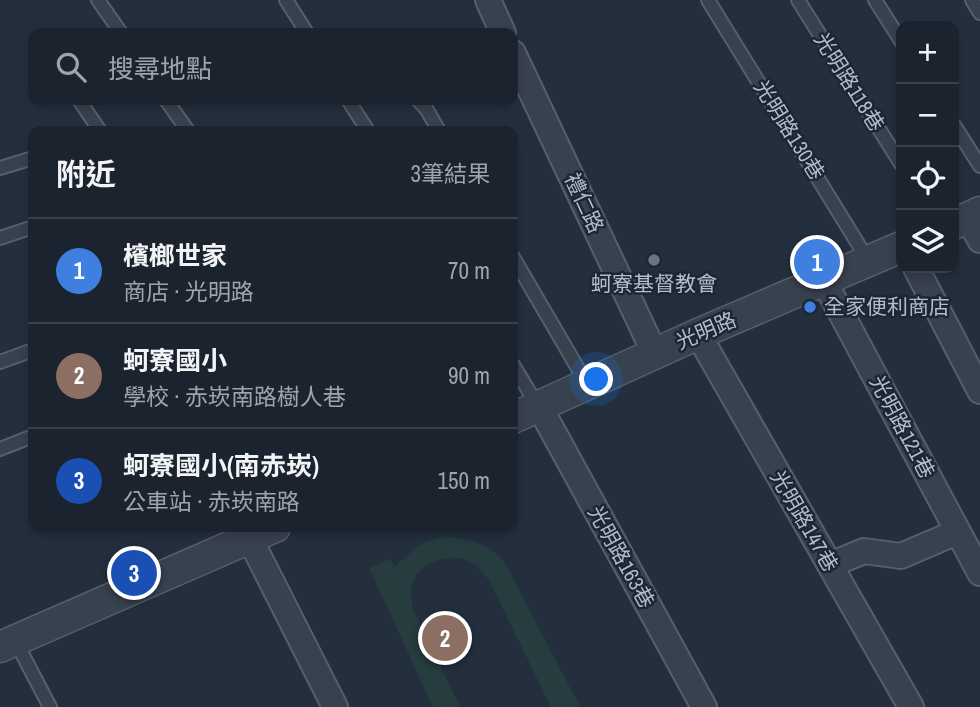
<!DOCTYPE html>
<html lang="zh-TW">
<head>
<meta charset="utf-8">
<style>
  :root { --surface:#1b232e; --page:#242b36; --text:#f1f3f6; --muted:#a0a4aa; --line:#39404a; --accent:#ea580c }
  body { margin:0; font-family:"Archivo Narrow","Noto Sans TC",sans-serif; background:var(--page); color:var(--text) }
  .controls { position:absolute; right:21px; top:21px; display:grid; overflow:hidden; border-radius:14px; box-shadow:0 4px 10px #0003 }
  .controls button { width:63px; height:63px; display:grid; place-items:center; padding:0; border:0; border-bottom:2px solid var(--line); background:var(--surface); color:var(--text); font:35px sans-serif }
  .you { position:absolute; left:597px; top:380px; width:24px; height:24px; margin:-18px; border:5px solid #fff; border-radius:50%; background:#1a73e8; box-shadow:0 0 0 10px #1a73e833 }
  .badge { display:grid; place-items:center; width:46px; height:46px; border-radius:50%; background:var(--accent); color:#fff; font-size:23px; font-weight:700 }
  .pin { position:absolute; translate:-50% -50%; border:4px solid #fff; box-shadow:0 2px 7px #0006 }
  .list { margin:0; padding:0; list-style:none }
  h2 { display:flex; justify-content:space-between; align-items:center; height:91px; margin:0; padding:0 28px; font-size:30px }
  h2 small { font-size:23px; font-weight:400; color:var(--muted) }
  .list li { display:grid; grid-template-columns:46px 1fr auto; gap:21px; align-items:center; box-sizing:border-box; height:105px; padding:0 28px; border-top:2px solid var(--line) }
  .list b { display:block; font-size:26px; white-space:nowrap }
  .list p { margin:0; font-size:23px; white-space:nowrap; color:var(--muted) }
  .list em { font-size:23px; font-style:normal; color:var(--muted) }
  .icon { flex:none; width:38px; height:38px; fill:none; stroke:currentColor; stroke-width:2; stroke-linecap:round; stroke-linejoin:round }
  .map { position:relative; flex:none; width:980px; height:707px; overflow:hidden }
  .search { position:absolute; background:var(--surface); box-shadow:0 4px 10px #0003; left:28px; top:28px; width:490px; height:77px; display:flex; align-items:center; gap:18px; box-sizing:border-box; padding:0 24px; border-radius:14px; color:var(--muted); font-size:26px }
  .panel { position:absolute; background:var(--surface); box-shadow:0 4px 10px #0003; left:28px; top:126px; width:490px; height:406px; border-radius:14px }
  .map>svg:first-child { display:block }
  .green { fill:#263c3f }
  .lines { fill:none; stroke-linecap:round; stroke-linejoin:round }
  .service-casing { stroke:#565f6c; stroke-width:16 }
  .minor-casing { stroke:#565f6c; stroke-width:28 }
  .tertiary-casing { stroke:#565f6c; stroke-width:33 }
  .service { stroke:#38414e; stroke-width:12 }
  .minor { stroke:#38414e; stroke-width:24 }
  .tertiary { stroke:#38414e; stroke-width:30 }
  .worship-dot { fill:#6b7280; stroke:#1d2633; stroke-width:2.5 }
  .shop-dot { fill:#3f7fe0; stroke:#1d2633; stroke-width:2.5 }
  .labels { text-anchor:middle; stroke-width:5; stroke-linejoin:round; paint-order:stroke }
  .street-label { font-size:21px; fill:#b4bcc9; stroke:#1d2633 }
  .poi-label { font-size:21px; fill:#b4bcc9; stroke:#1d2633 }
</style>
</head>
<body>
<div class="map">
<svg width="980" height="707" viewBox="0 0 980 707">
  <rect width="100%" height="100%" fill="#242f3e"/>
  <path class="green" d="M444 536C467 539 487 543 504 561L580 707H551L489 580C485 576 482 570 478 567 460 550 425 558 414 579 410 588 411 599 412 607L460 707H433L369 568 391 559 394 567 421 544Z"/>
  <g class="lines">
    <g class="service-casing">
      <g id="service">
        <polyline points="98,0 121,33"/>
        <polyline points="286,0 307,33"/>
        <polyline points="708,0 868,260"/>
        <polyline points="798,0 901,164"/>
        <polyline points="875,0 901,41"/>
        <polyline points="972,0 980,13"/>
        <polyline points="79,100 100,131"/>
        <polyline points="166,100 188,131"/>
        <polyline points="348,100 368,131"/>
        <polyline points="418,100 427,110 439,131"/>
        <polyline points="954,125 980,166"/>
        <polyline points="0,168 33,158"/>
        <polyline points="0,238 33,227"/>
        <polyline points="513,257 587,384"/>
        <polyline points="0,362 33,350"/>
        <polyline points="513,365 538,406"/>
        <polyline points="0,449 33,436"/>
        <polyline points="15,640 50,707"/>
      </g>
    </g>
    <g class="minor-casing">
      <g id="minor">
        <polyline points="488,0 503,33"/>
        <polyline points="513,53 655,354"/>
        <polyline points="968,217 980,240"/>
        <polyline points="916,268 980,391"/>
        <polyline points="824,281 980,573"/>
        <polyline points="698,334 911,707"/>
        <polyline points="539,406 704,707"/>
        <polyline points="250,539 335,707"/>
        <polyline points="830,565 864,551 901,556 957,532"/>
      </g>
    </g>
    <g class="tertiary-casing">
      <g id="tertiary">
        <polyline points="954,224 980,212"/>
        <polyline points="513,418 698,334 901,247"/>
        <polyline points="0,647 275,527"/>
      </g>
    </g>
    <use href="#service" class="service"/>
    <use href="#minor" class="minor"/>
    <use href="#tertiary" class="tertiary"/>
  </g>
  <circle class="worship-dot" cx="654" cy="260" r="7"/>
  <circle class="shop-dot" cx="810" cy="307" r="7"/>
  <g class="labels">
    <g class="street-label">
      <text transform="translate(849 82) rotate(58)" y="7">光明路118巷</text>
      <text transform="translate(789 130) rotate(58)" y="7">光明路130巷</text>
      <text transform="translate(584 203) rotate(65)" y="7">禮仁路</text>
      <text transform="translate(706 331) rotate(-23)" y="7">光明路</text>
      <text transform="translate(902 427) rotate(62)" y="7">光明路121巷</text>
      <text transform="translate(804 521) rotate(60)" y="7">光明路147巷</text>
      <text transform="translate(621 557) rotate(61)" y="7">光明路163巷</text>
    </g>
    <g class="poi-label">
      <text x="654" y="291">蚵寮基督教會</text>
      <text x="824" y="314" text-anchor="start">全家便利商店</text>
    </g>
  </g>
</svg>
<div class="controls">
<button>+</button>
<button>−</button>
<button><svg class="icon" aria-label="locate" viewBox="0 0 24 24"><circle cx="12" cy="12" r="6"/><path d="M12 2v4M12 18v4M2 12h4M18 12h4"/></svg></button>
<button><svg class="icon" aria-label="layers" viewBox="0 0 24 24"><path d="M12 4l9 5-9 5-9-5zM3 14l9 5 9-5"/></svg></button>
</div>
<div class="you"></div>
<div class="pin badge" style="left:817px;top:262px;background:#3f7fe0">1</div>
<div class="pin badge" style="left:445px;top:638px;background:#8d6e63">2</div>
<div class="pin badge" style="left:134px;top:573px;background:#1a4fb4">3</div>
<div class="search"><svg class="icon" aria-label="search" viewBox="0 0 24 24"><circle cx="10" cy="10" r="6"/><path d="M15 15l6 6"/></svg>搜尋地點</div>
<section class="panel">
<h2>附近<small>3筆結果</small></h2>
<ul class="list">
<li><span class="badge" style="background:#3f7fe0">1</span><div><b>檳榔世家</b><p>商店 · 光明路</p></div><em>70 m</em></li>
<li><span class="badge" style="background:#8d6e63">2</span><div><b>蚵寮國小</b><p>學校 · 赤崁南路樹人巷</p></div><em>90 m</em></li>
<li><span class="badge" style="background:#1a4fb4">3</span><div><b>蚵寮國小(南赤崁)</b><p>公車站 · 赤崁南路</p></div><em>150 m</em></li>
</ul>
</section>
</div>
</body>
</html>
